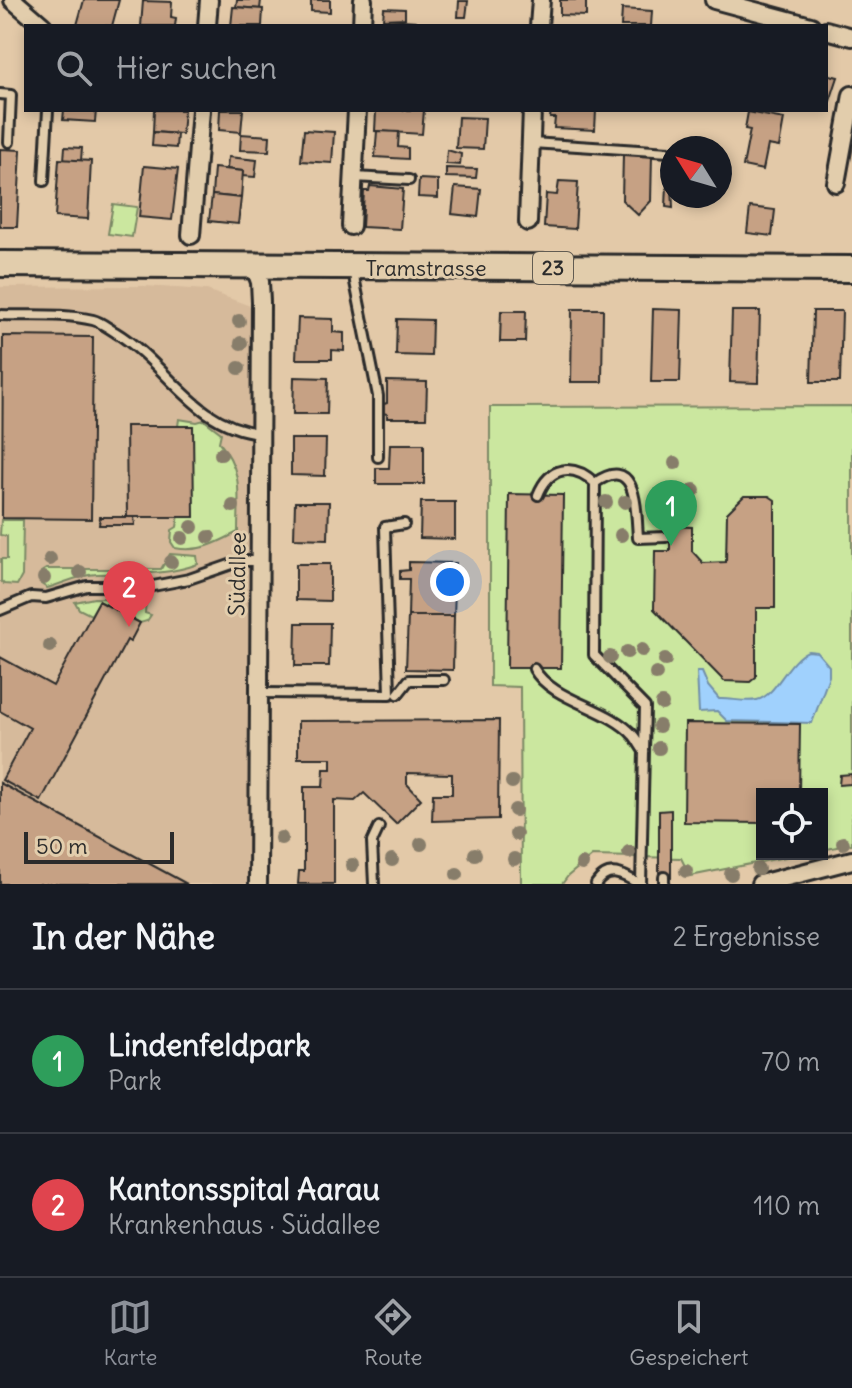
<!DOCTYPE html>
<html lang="de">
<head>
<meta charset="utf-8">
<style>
  :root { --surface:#171b24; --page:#20242c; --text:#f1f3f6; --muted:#9ea1a6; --line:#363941; --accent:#8c9099 }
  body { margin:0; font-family:Delius,sans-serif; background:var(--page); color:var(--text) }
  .controls { position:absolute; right:24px; bottom:24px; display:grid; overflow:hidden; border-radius:0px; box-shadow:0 4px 12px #0003 }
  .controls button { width:72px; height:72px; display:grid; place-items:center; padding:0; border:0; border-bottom:2px solid var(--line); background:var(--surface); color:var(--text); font:40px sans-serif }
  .compass { position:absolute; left:660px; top:136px; width:72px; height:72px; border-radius:50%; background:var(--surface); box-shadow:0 4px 12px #0003; rotate:307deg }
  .scale { position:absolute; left:24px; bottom:20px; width:150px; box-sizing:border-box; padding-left:8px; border:4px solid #2b2b2b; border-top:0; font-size:22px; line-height:28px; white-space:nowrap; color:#2b2b2b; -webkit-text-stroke:6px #e2cdac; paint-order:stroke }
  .you { position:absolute; left:450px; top:582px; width:28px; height:28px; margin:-20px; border:6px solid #fff; border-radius:50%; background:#1a73e8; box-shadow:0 0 0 12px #1a73e833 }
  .badge { display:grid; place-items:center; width:52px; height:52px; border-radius:50%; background:var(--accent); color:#fff; font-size:26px; font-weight:700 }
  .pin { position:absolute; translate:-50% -66px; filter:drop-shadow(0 2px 4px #0008) }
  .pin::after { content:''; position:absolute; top:42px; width:28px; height:24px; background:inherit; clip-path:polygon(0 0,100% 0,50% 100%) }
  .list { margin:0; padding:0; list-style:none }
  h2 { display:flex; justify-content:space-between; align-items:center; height:104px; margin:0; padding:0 32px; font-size:34px }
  h2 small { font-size:26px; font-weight:400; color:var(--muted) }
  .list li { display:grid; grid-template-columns:52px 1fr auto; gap:24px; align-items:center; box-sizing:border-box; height:144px; padding:0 32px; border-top:2px solid var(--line) }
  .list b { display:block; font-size:30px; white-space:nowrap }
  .list p { margin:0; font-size:26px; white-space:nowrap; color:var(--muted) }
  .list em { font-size:26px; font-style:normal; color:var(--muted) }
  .icon { flex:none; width:44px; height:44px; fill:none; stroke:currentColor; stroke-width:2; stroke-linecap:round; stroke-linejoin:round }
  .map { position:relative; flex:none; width:852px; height:884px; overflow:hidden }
  .search { position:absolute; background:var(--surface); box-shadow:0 4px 12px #0003; left:24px; right:24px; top:24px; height:88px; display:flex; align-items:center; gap:20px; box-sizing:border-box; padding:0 28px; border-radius:0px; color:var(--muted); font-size:30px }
  .sheet { height:392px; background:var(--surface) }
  nav { display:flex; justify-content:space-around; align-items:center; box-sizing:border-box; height:112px; border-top:2px solid var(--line); background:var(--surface); font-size:22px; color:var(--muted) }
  nav a { display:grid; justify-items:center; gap:4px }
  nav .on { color:var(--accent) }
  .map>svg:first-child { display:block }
  .built { fill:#d6ba9b }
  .green { fill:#cbe79f; stroke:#7b8965; stroke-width:2 }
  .water { fill:#a0d1fd; stroke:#718fa9; stroke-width:2 }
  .building { fill:#c6a184; stroke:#2b2b2b; stroke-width:2 }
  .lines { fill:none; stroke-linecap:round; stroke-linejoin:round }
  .lane-casing { stroke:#2b2b2b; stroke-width:14 }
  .street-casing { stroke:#2b2b2b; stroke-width:22 }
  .primary-casing { stroke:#2b2b2b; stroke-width:30 }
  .lane { stroke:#e2cdac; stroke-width:8 }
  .street { stroke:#e2cdac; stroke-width:16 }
  .primary { stroke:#e2cdac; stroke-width:24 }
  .tree { fill:#877d6a }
  .labels { text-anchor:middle; stroke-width:6; stroke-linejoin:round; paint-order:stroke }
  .shield { fill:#e2cdac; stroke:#625c52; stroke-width:2 }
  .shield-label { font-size:20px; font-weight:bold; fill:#2b2b2b }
  .street-label { font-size:22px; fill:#2b2b2b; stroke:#e2cdac }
</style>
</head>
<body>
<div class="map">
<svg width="852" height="884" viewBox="0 0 852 884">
  <rect width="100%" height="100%" fill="#e3c9a8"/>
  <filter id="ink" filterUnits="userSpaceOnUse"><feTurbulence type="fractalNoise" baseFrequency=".0125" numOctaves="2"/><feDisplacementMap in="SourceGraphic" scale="16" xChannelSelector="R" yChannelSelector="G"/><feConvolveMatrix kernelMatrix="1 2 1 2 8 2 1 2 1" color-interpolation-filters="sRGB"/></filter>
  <g filter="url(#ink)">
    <polygon class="built" points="145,286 207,290 261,310 258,884 0,884 0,287"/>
    <g class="green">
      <polygon points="113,204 137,207 132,237 108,234"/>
      <polygon points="852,406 852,844 822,850 822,794 762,794 762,854 801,854 690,876 681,858 592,856 568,876 562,884 521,884 520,687 490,686 490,407"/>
      <path d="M179 419 197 422 204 420 221 433 219 442C244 471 238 496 238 532 217 543 199 553 175 548L171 542 172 530 177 527 193 426H178Z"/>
      <polygon points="1,520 23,520 22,576 17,585 4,584 1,581 1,559 7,559 7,536 0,535"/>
      <path d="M170 554 197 556 198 564C162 577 134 572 97 574 79 575 64 583 47 588L41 584V572L46 569H161Z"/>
      <polygon points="94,598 146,599 145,613 151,615 147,621 140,623 99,601 91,615 79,609 75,602"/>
    </g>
    <path class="water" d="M808 651 817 652 829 666V676L812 723 727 721 717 711 699 712 697 672H702L708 686 719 699C730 698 745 703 757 700 777 695 786 661 808 651Z"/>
    <g class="building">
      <polygon points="84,0 119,0 112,26 77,25"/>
      <polygon points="237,0 261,0 260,9 236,7"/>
      <polygon points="311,0 330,0 330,12 311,11"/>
      <polygon points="560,0 586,0 586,16 560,15"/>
      <polygon points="143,1 172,2 171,17 176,18 175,26 141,26"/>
      <polygon points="459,1 468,1 466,17 458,17"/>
      <polygon points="233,7 263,9 262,26 231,26"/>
      <polygon points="384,8 405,9 405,18 383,19"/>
      <polygon points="622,9 652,11 651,26 621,26"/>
      <polygon points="388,19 416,21 415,26 388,26"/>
      <polygon points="826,74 838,77 830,101 826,100"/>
      <polygon points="64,110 96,110 95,122 63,120"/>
      <polygon points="154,110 184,110 182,134 153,132"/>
      <polygon points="220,110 243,110 241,132 219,130"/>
      <polygon points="380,110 424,110 422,134 375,131 376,111"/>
      <polygon points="551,110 596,110 595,130 554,128 555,118 550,118"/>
      <polygon points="748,112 784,119 779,147 768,145 763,170 743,166 750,130 745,129"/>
      <polygon points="458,117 485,118 483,149 456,148"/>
      <polygon points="304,130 334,132 332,163 301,161"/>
      <polygon points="377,131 399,132 398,147 408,148 408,159 375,157"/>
      <polygon points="153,132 177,134 176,148 152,146"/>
      <polygon points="241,134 270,136 269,151 240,150"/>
      <polygon points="65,147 82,148 81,161 64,160"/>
      <polygon points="0,149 21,150 17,227 0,227"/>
      <polygon points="447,150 461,154 460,165 446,164"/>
      <polygon points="623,154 652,154 651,201 638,215 622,200"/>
      <polygon points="228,157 257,160 255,177 242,176 243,171 227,169"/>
      <polygon points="59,159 91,161 88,219 55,217"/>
      <polygon points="144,166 178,169 172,220 139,217"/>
      <polygon points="214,168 243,171 241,198 212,195"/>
      <polygon points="446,168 477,169 476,178 446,177"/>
      <polygon points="419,179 438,180 438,198 418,197"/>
      <polygon points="559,181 578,182 575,229 544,227 546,194 557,195"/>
      <polygon points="667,185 672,185 673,208 666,207"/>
      <polygon points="370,186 403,189 400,229 362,227 364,191 369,191"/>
      <polygon points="455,187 481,189 478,217 452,214"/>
      <polygon points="212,195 241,198 238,224 209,221"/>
      <polygon points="750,207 775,210 772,236 747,233"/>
      <polygon points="572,309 603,309 602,382 571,382"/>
      <polygon points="653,309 682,310 680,382 651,382"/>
      <polygon points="501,311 526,311 525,342 500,342"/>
      <polygon points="732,311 760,311 758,383 730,382"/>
      <polygon points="813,311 842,311 840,382 811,382"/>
      <polygon points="298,318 333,319 333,332 344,333 344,351 332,350 332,359 296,359"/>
      <polygon points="397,319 432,320 431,356 396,355"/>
      <polygon points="3,336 93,337 91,519 2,518"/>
      <polygon points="294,377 328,378 327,414 293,414"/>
      <polygon points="387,381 427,382 426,418 387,418 387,414 383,413 379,406 387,403"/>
      <polygon points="126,426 193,426 194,517 127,517"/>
      <polygon points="291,439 326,439 325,476 291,475"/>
      <polygon points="390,444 424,444 424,484 376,484 376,468 389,468"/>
      <polygon points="509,494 563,495 561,668 507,668"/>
      <polygon points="744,496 769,496 775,500 775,608 756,608 756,677 750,682 724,681 654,609 655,551 670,551 670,526 692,527 692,551 703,563 726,562 727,513"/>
      <polygon points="295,502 329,502 328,539 294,538"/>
      <polygon points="421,502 455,502 455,539 420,538"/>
      <polygon points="100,517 134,517 135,525 99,525"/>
      <polygon points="409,562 456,563 454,616 408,616 409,579 400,579 400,571 409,570"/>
      <polygon points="296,564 330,564 330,601 296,600"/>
      <polygon points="99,601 140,623 130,642 127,640 41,801 2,780 30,728 0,711 0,657 53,686"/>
      <polygon points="408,616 454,616 453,670 406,669"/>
      <polygon points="296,623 330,623 329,666 295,666"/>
      <polygon points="499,720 498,819 432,821 433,794 452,794 452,774 407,773 407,784 421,799 396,824 364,793 355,801 334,800 334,884 298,884 299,871 304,871 304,787 323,787 324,769 331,769 331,758 298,758 298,721"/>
      <polygon points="685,723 800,724 799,794 762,794 762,823 684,822"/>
      <polygon points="852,774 851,784 839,785 840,775"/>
      <polygon points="0,783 187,884 0,884"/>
      <polygon points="671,810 671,878 659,877 659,811"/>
    </g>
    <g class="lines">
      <g class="lane-casing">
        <g id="lane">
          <polyline points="0,94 11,95 9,142"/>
          <polyline points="532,143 669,152"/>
          <polyline points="354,177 409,180"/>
          <polyline points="44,181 48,110"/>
          <polyline points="354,268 355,282 378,396 378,457"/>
          <path d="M0 315C30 316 64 313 93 320 101 322 108 328 115 332 168 364 193 426 260 433"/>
          <path d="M538 495C549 467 572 462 595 483"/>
          <polyline points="0,610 31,597 46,598 87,586 153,586 189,579 241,561 259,561"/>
          <path d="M534 669C552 701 608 707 633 735 637 739 640 746 644 751"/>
          <polyline points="258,693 390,694 385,527 404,524"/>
          <polyline points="398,694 409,680 444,680"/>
          <polyline points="664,877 664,884"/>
          <polyline points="374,884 372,842 379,827"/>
          <path d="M596 884C608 866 623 874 639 884"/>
          <path d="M641 884 645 707 594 655 595 483C638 453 636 511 638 538L666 537"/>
        </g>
      </g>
      <g class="street-casing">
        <g id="street">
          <polyline points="13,0 43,26"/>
          <polyline points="714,0 811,26"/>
          <polyline points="207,26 209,0"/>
          <polyline points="362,26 363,0"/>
          <polyline points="539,26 541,0"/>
          <polyline points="826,30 852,37"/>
          <polyline points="836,183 852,95"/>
          <polyline points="528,222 532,110"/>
          <polyline points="351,226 357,110"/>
          <polyline points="191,235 201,110"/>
          <polyline points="254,265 260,282 261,302 258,884"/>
          <polyline points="760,884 852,860"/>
        </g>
      </g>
      <g class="primary-casing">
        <polyline id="primary" points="0,264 852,269"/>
      </g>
      <use href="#lane" class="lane"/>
      <use href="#street" class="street"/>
      <use href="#primary" class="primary"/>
    </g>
    <g class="tree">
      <circle cx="239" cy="321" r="7"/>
      <circle cx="241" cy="343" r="7"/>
      <circle cx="239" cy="368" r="7"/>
      <circle cx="221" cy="454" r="7"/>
      <circle cx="675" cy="463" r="7"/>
      <circle cx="694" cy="490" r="7"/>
      <circle cx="669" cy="491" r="7"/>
      <circle cx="606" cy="502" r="7"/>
      <circle cx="625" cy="502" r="7"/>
      <circle cx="233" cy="506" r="7"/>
      <circle cx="667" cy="517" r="7"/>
      <circle cx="192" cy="527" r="7"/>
      <circle cx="621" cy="535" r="7"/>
      <circle cx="209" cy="537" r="7"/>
      <circle cx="182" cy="538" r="7"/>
      <circle cx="50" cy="559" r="7"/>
      <circle cx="171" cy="562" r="7"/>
      <circle cx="119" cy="571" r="7"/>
      <circle cx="80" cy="572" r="7"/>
      <circle cx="44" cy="578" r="7"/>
      <circle cx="50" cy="646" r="7"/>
      <circle cx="642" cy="650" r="7"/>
      <circle cx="627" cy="652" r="7"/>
      <circle cx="610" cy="657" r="7"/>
      <circle cx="665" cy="660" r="7"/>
      <circle cx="656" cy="674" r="7"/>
      <circle cx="662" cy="704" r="7"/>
      <circle cx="659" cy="726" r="7"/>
      <circle cx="659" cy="748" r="7"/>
      <circle cx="512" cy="782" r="7"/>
      <circle cx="515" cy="810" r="7"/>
      <circle cx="516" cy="834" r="7"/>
      <circle cx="281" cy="838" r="7"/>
      <circle cx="843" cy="843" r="7"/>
      <circle cx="421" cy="844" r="7"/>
      <circle cx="629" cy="852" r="7"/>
      <circle cx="475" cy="854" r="7"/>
      <circle cx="514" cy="859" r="7"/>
      <circle cx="392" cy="860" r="7"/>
      <circle cx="582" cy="864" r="7"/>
      <circle cx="352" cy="865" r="7"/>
      <circle cx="758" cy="869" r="7"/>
      <circle cx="686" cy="871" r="7"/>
      <circle cx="457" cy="874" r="7"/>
      <circle cx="731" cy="874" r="7"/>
    </g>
  </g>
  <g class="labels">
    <rect class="shield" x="533" y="252" width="40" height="32" rx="6"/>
    <g class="shield-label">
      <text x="553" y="275">23</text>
    </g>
    <g class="street-label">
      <text x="426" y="276">Tramstrasse</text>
      <text transform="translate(237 574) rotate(-89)" y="8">Südallee</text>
    </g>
  </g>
</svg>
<div class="controls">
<button><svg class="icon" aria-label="locate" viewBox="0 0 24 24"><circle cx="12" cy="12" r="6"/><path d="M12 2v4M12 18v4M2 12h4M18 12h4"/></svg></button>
</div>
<svg class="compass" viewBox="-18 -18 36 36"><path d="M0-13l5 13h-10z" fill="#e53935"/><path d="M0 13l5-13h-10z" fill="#9ea1a6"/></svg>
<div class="scale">50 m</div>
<div class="you"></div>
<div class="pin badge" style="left:671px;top:546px;background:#2e9e5b">1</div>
<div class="pin badge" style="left:129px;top:627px;background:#e0444e">2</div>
<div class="search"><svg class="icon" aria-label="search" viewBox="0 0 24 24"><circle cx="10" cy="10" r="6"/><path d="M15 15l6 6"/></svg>Hier suchen</div>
</div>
<section class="sheet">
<h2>In der Nähe<small>2 Ergebnisse</small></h2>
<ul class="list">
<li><span class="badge" style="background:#2e9e5b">1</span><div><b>Lindenfeldpark</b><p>Park</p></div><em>70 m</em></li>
<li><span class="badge" style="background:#e0444e">2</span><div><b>Kantonsspital Aarau</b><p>Krankenhaus · Südallee</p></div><em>110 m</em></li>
</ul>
</section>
<nav>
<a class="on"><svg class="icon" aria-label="map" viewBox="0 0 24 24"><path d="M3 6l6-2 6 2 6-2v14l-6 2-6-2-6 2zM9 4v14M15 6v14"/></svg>Karte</a>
<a><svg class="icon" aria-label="directions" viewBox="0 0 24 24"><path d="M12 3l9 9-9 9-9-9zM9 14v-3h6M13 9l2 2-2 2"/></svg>Route</a>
<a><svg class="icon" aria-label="saved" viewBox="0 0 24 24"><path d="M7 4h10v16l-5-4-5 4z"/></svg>Gespeichert</a>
</nav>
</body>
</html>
